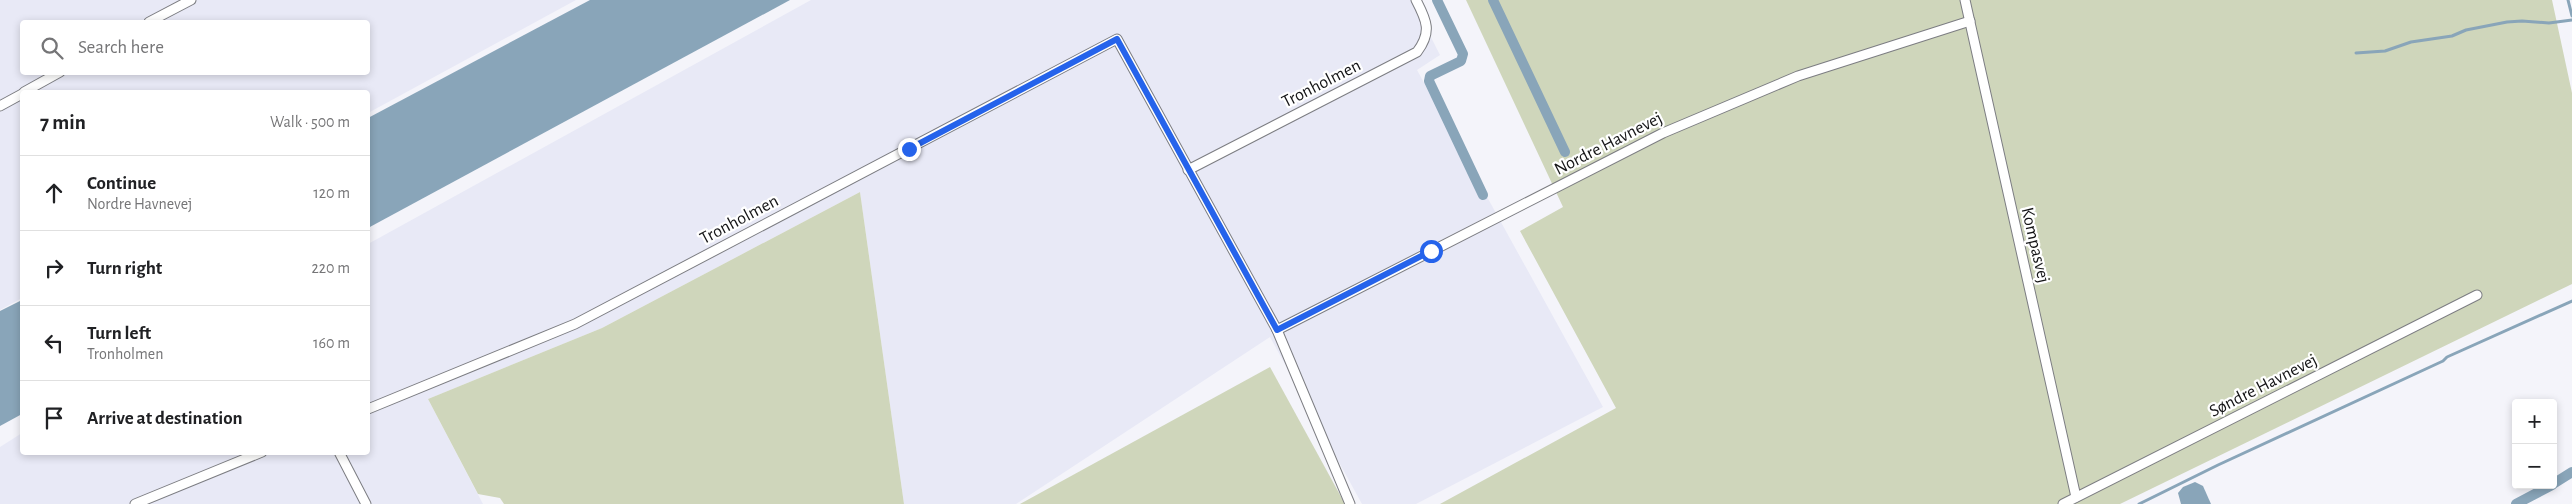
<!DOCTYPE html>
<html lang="en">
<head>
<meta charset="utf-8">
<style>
  :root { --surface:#fff; --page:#f6f6f6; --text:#202124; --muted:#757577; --line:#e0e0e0 }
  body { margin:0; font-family:"Alegreya Sans",sans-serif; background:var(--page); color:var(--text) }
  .controls { position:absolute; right:15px; bottom:15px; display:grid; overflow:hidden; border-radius:5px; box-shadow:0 2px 8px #0003 }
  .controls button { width:45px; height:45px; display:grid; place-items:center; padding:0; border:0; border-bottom:1px solid var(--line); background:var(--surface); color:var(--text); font:25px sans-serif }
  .stop { position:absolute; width:15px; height:15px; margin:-11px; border:4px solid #2563eb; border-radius:50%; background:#fff }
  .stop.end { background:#2563eb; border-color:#fff; box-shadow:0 1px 5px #0008 }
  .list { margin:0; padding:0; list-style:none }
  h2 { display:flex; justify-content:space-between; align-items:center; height:65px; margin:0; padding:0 20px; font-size:21px }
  h2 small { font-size:16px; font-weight:400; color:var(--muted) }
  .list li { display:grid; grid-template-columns:32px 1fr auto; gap:15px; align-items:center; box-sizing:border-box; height:75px; padding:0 20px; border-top:1px solid var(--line) }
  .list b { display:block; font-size:19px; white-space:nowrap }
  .list p { margin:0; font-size:16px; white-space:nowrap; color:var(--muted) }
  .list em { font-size:16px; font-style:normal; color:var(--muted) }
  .icon { flex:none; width:28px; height:28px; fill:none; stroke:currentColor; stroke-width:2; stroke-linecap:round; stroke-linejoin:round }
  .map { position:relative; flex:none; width:2572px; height:504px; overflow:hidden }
  .search { position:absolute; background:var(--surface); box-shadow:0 2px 8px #0003; left:20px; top:20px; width:350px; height:55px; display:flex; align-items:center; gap:12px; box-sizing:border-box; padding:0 18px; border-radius:5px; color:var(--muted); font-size:19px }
  .panel { position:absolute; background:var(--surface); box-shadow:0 2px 8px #0003; left:20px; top:90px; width:350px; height:365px; border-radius:5px }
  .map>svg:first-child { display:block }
  .built { fill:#e8e9f6; fill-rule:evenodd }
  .green { fill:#cfd6bb }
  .water { fill:#89a5b9 }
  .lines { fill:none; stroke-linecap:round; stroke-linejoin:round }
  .stream { stroke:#89a5b9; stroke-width:3 }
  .canal { stroke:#89a5b9; stroke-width:10 }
  .street-casing { stroke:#7c7d82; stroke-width:11 }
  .street { stroke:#fff; stroke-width:9 }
  .route { stroke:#2563eb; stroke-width:6 }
  .labels { text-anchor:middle; stroke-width:4.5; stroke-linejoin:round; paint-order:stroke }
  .street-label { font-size:18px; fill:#141416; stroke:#fff }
</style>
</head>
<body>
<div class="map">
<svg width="2572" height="504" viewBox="0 0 2572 504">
  <rect width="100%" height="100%" fill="#f4f4fa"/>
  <g class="built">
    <path d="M0 0H576L368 113V92H22V298L0 310ZM22 22H368V72H22Z"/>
    <polygon points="811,0 1412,0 1440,55 1417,70 1603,407 1416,504 1362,504 1270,337 1016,504 904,504 860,192 602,328 428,399 483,504 0,504 0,447 22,433 22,452 368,452 368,244"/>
  </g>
  <g class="green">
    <polygon points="1466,0 2552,0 2572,93 2572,284 2120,504 1440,504 1616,408 1520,231 1563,207"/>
    <polygon points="860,192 904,504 504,504 500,498 478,494 428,399 602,328"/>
    <polygon points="1270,367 1345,504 1020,504"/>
  </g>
  <g class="water">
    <polygon points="590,0 790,0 368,228 368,118"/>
    <polygon points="22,300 22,414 0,426 0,311"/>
    <polygon points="2195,482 2203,486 2211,504 2181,504 2178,493 2183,487"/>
  </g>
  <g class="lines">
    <g class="stream">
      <polyline points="2568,0 2572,16"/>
      <polyline points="2356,53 2385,51 2411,42 2452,36 2466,30 2507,22 2522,21 2549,23 2572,20"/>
      <polyline points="2139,504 2218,465 2443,361 2447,357 2572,301"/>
    </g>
    <g class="canal">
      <polyline points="1437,0 1463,54 1461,61 1430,76 1429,81 1483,195"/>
      <polyline points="1493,0 1565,152"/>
      <polyline points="2553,484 2572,472"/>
      <polyline points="2516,504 2552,485"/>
    </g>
    <g class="street-casing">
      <g id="street">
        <polyline points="1965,0 2076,497"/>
        <polyline points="149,22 191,0"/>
        <polyline points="24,92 60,72"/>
        <polyline points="0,106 22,94"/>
        <path d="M1188 170 1417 52C1432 32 1427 21 1416 0"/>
        <polyline points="1277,330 1663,133 1798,76 1970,21"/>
        <polyline points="368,409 575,324 1117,39 1277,330 1350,504"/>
        <polyline points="339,452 366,504"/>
        <polyline points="135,504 262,452"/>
        <polyline points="2063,504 2477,295"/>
      </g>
    </g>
    <use href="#street" class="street"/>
  </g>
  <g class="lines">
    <polyline class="route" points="909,149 1117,39 1277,330 1431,251"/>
  </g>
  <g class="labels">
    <g class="street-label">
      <text transform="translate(1321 83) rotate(-27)" y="6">Tronholmen</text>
      <text transform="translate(1608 143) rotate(-27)" y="6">Nordre Havnevej</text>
      <text transform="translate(739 219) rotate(-28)" y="6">Tronholmen</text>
      <text transform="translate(2036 245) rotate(77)" y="6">Kompasvej</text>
      <text transform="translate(2263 385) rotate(-27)" y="6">Søndre Havnevej</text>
    </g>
  </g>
</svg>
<div class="controls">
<button>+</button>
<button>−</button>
</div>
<div class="stop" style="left:1431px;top:251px"></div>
<div class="stop end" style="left:909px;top:149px"></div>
<div class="search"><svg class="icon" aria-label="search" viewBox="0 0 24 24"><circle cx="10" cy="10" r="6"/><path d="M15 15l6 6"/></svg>Search here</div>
<section class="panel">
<h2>7 min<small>Walk · 500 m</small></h2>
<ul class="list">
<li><svg class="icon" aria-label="ahead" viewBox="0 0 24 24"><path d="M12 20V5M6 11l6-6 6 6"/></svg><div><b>Continue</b><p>Nordre Havnevej</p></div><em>120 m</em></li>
<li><svg class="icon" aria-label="right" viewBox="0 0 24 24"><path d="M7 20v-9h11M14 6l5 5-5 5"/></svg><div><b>Turn right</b></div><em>220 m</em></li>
<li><svg class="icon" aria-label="left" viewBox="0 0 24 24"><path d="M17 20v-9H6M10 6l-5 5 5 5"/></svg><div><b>Turn left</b><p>Tronholmen</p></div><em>160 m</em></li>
<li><svg class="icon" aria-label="arrive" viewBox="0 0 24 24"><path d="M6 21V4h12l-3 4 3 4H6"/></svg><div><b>Arrive at destination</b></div></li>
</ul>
</section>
</div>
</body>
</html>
